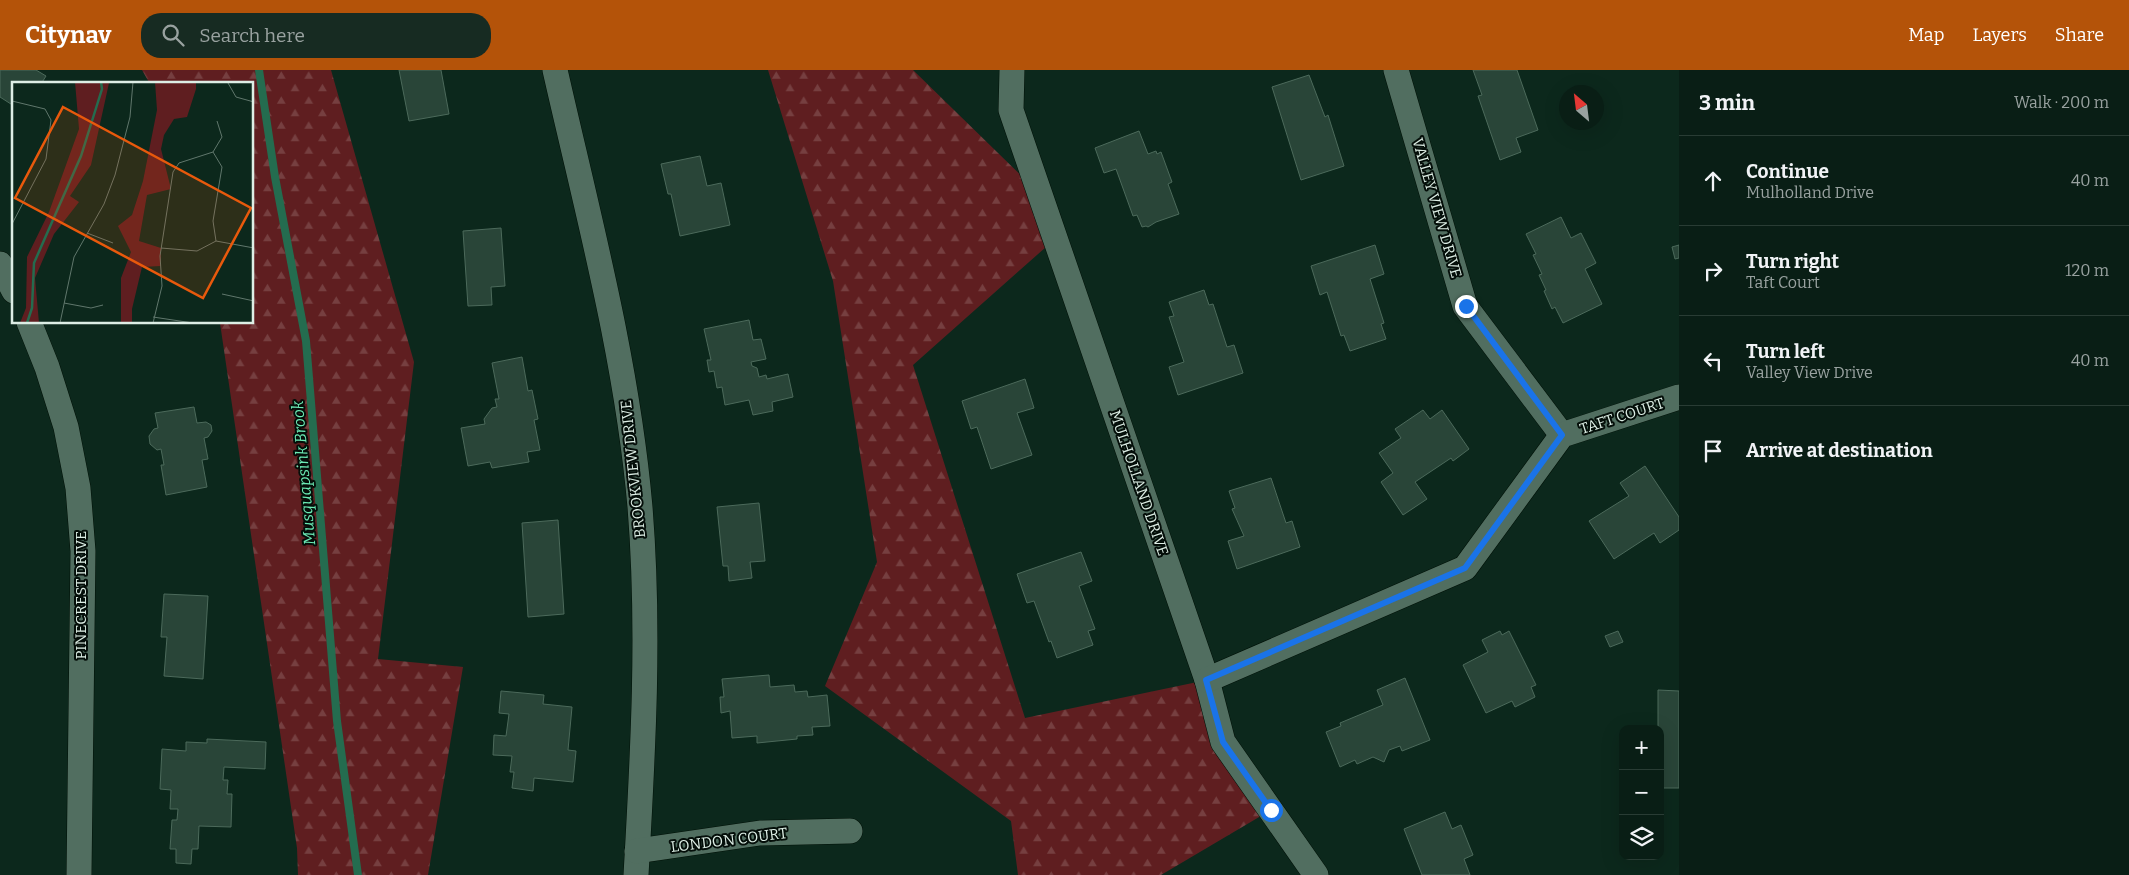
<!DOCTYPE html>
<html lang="en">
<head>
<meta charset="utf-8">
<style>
  :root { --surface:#091e15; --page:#172b22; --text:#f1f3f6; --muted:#99a2a0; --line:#293c34; --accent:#b45309 }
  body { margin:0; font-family:Bitter,serif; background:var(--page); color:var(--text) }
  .controls { position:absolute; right:15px; bottom:15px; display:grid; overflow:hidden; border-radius:10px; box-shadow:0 5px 20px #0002 }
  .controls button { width:45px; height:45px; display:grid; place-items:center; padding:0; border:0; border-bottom:1px solid var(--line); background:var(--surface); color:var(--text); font:25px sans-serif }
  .compass { position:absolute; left:1559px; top:15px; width:45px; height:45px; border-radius:50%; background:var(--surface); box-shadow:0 5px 20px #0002; rotate:332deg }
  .stop { position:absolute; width:15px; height:15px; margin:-11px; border:4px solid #1a73e8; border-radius:50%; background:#fff }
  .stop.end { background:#1a73e8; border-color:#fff; box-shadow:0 1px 5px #0008 }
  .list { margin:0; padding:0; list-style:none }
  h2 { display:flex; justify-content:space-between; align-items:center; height:65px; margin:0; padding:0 20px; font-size:21px }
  h2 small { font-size:16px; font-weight:400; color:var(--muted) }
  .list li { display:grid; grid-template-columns:32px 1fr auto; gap:15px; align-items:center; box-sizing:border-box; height:90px; padding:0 20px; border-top:1px solid var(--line) }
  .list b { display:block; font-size:19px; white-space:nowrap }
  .list p { margin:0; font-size:16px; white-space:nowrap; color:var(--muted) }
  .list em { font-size:16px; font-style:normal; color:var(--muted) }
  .icon { flex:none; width:28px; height:28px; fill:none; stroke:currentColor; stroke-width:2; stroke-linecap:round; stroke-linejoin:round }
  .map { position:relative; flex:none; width:1679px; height:805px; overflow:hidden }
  header { display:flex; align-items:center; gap:30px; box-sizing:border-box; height:70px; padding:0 25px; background:var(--accent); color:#fff }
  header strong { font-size:24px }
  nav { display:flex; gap:28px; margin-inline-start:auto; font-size:18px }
  .search { width:350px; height:45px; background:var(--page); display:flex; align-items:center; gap:12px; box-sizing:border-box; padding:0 18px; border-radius:20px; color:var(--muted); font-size:19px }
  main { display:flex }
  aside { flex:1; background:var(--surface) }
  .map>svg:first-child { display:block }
  .forest { fill:url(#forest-firs) }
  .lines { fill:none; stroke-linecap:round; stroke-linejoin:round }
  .stream { stroke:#246c4f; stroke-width:8 }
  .building { fill:#294538; stroke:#4c6a5b }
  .street-casing { stroke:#001107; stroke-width:26 }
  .street { stroke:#516e60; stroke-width:25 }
  .route { stroke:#1a73e8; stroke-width:6 }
  .labels { text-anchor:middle; stroke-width:4; stroke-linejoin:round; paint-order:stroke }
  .street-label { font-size:15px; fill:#ddeee5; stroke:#040e09 }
  .water-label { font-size:16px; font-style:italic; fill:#6cebb5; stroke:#040e09 }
  .inset-river { fill:none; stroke:#246c4f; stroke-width:2.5 }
  .inset-road { fill:none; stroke:#60776c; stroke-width:1 }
  .view { fill:#e8590c; fill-opacity:0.15; stroke:#e8590c; stroke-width:2.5 }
  .inset-edge { fill:none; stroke:#ddeee5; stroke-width:2.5 }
</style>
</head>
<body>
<header>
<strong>Citynav</strong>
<div class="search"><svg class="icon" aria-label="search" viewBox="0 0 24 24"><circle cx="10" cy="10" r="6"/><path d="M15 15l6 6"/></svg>Search here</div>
<nav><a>Map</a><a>Layers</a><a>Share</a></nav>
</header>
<main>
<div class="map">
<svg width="1679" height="805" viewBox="0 0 1679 805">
  <defs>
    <pattern id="forest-firs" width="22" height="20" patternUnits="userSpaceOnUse" patternTransform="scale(1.25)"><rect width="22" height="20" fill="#5f1e20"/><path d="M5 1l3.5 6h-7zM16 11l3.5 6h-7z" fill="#763f40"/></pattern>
  </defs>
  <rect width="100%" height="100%" fill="#0c281c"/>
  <g class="forest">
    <polygon points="142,0 331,0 414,292 378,589 463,597 428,805 298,805 297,778 220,253 252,252 252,14 150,14"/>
    <polygon points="768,0 913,0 1039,123 1055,169 913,295 1025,648 1207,610 1271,740 1161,805 1018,805 1011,751 825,616 877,492 833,211"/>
  </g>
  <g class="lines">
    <polyline class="stream" points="259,0 275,107 306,271 337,651 358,805"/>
  </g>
  <g class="building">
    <polygon points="0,0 36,0 46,6 41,14 14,14 14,36 0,27"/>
    <polygon points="399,0 441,0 449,44 409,51"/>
    <polygon points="1473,0 1517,0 1538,60 1516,68 1521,82 1500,90 1478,26 1482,25"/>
    <polygon points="1309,5 1325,47 1328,45 1344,96 1301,110 1272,17"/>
    <polygon points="1139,61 1148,84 1156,81 1157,84 1161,82 1172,112 1168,114 1179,144 1156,152 1148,157 1146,156 1142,157 1137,145 1133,146 1116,99 1104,103 1095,78"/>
    <polygon points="700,86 707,116 721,113 730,155 680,166 671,124 668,124 661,94"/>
    <polygon points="1561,147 1571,168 1581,163 1596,193 1585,199 1602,234 1563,253 1555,237 1552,239 1544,221 1546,220 1539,205 1542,204 1533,185 1536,184 1526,164"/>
    <polygon points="501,158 505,216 491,217 492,235 468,236 463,161"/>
    <polygon points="1375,175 1384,204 1370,209 1384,253 1381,254 1386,269 1350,281 1344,265 1341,266 1327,222 1320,225 1311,196"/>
    <polygon points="1679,175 1679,188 1675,189 1672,177"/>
    <polygon points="1204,220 1209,235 1213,234 1227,277 1234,275 1243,303 1178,325 1169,297 1184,292 1169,247 1174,246 1169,232"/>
    <polygon points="749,250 753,270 761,269 766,289 751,292 752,296 757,298 759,307 766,305 767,309 788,304 793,327 772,332 773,341 753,345 749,330 725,335 722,317 717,318 714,301 709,302 707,290 711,290 704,259"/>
    <polygon points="522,287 528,321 532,320 538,349 534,350 540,380 527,382 529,392 492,398 490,392 468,396 461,358 485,354 484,349 492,338 497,337 495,329 499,329 492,293"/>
    <polygon points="1025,309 1034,338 1017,343 1032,385 991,399 977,357 971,359 962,331"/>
    <polygon points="194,337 197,353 206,352 211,355 212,361 208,367 204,368 208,389 202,390 207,417 166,425 161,395 164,395 161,379 157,380 150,374 149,366 154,359 158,358 155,343"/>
    <polygon points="1423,340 1430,349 1442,340 1469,379 1453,391 1451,388 1415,412 1427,429 1403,445 1381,412 1393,403 1379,383 1401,368 1395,359"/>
    <polygon points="1645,396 1679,447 1679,460 1660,473 1654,463 1614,489 1589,451 1629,426 1620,413"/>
    <polygon points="1271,408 1286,453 1292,451 1300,477 1237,499 1228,471 1244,466 1232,439 1235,438 1229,421"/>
    <polygon points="759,433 765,491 750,492 752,508 729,511 728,496 723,496 717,437"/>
    <polygon points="558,450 564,544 528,547 522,453"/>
    <polygon points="1081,482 1092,511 1079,516 1095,559 1088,561 1093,575 1057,588 1051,571 1049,572 1034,531 1027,533 1017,504"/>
    <polygon points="164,524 208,526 203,609 164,606 167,567 161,567"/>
    <polygon points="1500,561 1502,565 1509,561 1536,615 1531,617 1535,627 1515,637 1512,631 1486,643 1463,595 1488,582 1482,570"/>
    <polygon points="1618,561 1623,572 1610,577 1605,566"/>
    <polygon points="769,605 770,617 794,615 795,622 807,621 808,627 827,625 830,656 812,657 813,665 797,666 797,669 757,673 757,666 732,668 730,641 721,643 720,627 724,627 722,609"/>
    <polygon points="1405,608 1430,670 1402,681 1400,676 1389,680 1384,692 1373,687 1357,694 1355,690 1340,697 1326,662 1341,656 1340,653 1383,635 1377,620"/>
    <polygon points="1658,620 1679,621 1679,718 1662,718 1660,659 1658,659"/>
    <polygon points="501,621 544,625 543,634 572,637 568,680 576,681 573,712 534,708 533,721 512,718 514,702 510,702 512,686 493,685 494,665 506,666 509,644 499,643"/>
    <polygon points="207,669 266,672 265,699 224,697 223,710 228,710 227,724 232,724 231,757 199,756 198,779 192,779 191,794 176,793 176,779 170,779 172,750 177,750 178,739 170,739 171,720 160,719 162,679 186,681 186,672 207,673"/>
    <polygon points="1445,742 1452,759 1461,755 1473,785 1464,789 1470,805 1422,805 1404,759"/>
  </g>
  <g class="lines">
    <g class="street-casing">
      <g id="street">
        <path d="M555 0C588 145 627 289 640 437 650 560 643 683 636 805"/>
        <polyline points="1012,0 1011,40 1207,610 1223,672 1316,805"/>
        <polyline points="1396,0 1465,236 1562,365"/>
        <polyline points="0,194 14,221"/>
        <polyline points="29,252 47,297 66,357 78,418 83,481 79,805"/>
        <polyline points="1207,610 1465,498 1562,365 1679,327"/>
        <polyline points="637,781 760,763 850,761"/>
      </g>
    </g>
    <use href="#street" class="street"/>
  </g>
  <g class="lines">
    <polyline class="route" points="1271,740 1223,672 1206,610 1465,498 1562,365 1466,236"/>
  </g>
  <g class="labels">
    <g class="street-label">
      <text transform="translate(1437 138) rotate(74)" y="5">VALLEY VIEW DRIVE</text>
      <text transform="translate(1622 346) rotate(-18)" y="5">TAFT COURT</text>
      <text transform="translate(633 399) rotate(-96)" y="5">BROOKVIEW DRIVE</text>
      <text transform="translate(1139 413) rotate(71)" y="5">MULHOLLAND DRIVE</text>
      <text transform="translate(81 525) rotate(-90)" y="5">PINECREST DRIVE</text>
      <text transform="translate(729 770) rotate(-7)" y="5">LONDON COURT</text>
    </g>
    <g class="water-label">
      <text transform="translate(303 403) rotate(-95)" y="6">Musquapsink Brook</text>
    </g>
  </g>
  <g transform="translate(12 12)">
    <rect width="241" height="241" fill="#0c281c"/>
    <path d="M63 0 97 1 79 83 58 114 67 120 42 152 23 196 27 241H8L14 226 15 175 37 130 67 47ZM143 0H184V7L175 35 162 37 152 53 149 67 159 107 135 113 127 159 149 166V184L130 185 120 227V241H109V196L119 170 106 144 120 133 131 99 145 28Z" fill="#5f1e20"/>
    <path class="inset-river" d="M15 241 20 226 22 181 69 74 90 7 89 0"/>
    <path class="inset-road" d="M216 1 224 15 242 20M0 19 33 27 39 38 34 77 0 142M201 70 210 85 201 139 204 159M75 151 101 161M149 166 185 169 204 159 242 166M210 212 242 219M52 221 79 226 91 223M141 235 181 241M48 241 62 175 92 122 103 93 118 35 121 0M141 241 150 204 148 174 161 90 167 81 201 70 210 55 205 39"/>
    <path class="view" d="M51 25 239 126 191 216 3 116Z"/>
    <rect width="241" height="241" class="inset-edge"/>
  </g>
</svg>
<div class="controls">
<button>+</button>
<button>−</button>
<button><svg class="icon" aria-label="layers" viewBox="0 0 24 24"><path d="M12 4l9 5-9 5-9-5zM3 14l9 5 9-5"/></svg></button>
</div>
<svg class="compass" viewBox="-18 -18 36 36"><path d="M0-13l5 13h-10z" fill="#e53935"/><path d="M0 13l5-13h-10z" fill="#99a2a0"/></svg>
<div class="stop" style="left:1271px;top:740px"></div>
<div class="stop end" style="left:1466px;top:236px"></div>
</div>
<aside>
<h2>3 min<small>Walk · 200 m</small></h2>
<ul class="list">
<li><svg class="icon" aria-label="ahead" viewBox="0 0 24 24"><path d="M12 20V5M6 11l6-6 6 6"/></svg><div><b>Continue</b><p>Mulholland Drive</p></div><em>40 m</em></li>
<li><svg class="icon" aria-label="right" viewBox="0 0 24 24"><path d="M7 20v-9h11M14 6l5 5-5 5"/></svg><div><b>Turn right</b><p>Taft Court</p></div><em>120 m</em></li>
<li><svg class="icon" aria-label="left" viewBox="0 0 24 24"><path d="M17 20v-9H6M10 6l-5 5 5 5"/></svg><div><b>Turn left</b><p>Valley View Drive</p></div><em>40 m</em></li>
<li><svg class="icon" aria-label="arrive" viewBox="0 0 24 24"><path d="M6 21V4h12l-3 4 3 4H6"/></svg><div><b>Arrive at destination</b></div></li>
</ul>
</aside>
</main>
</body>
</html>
